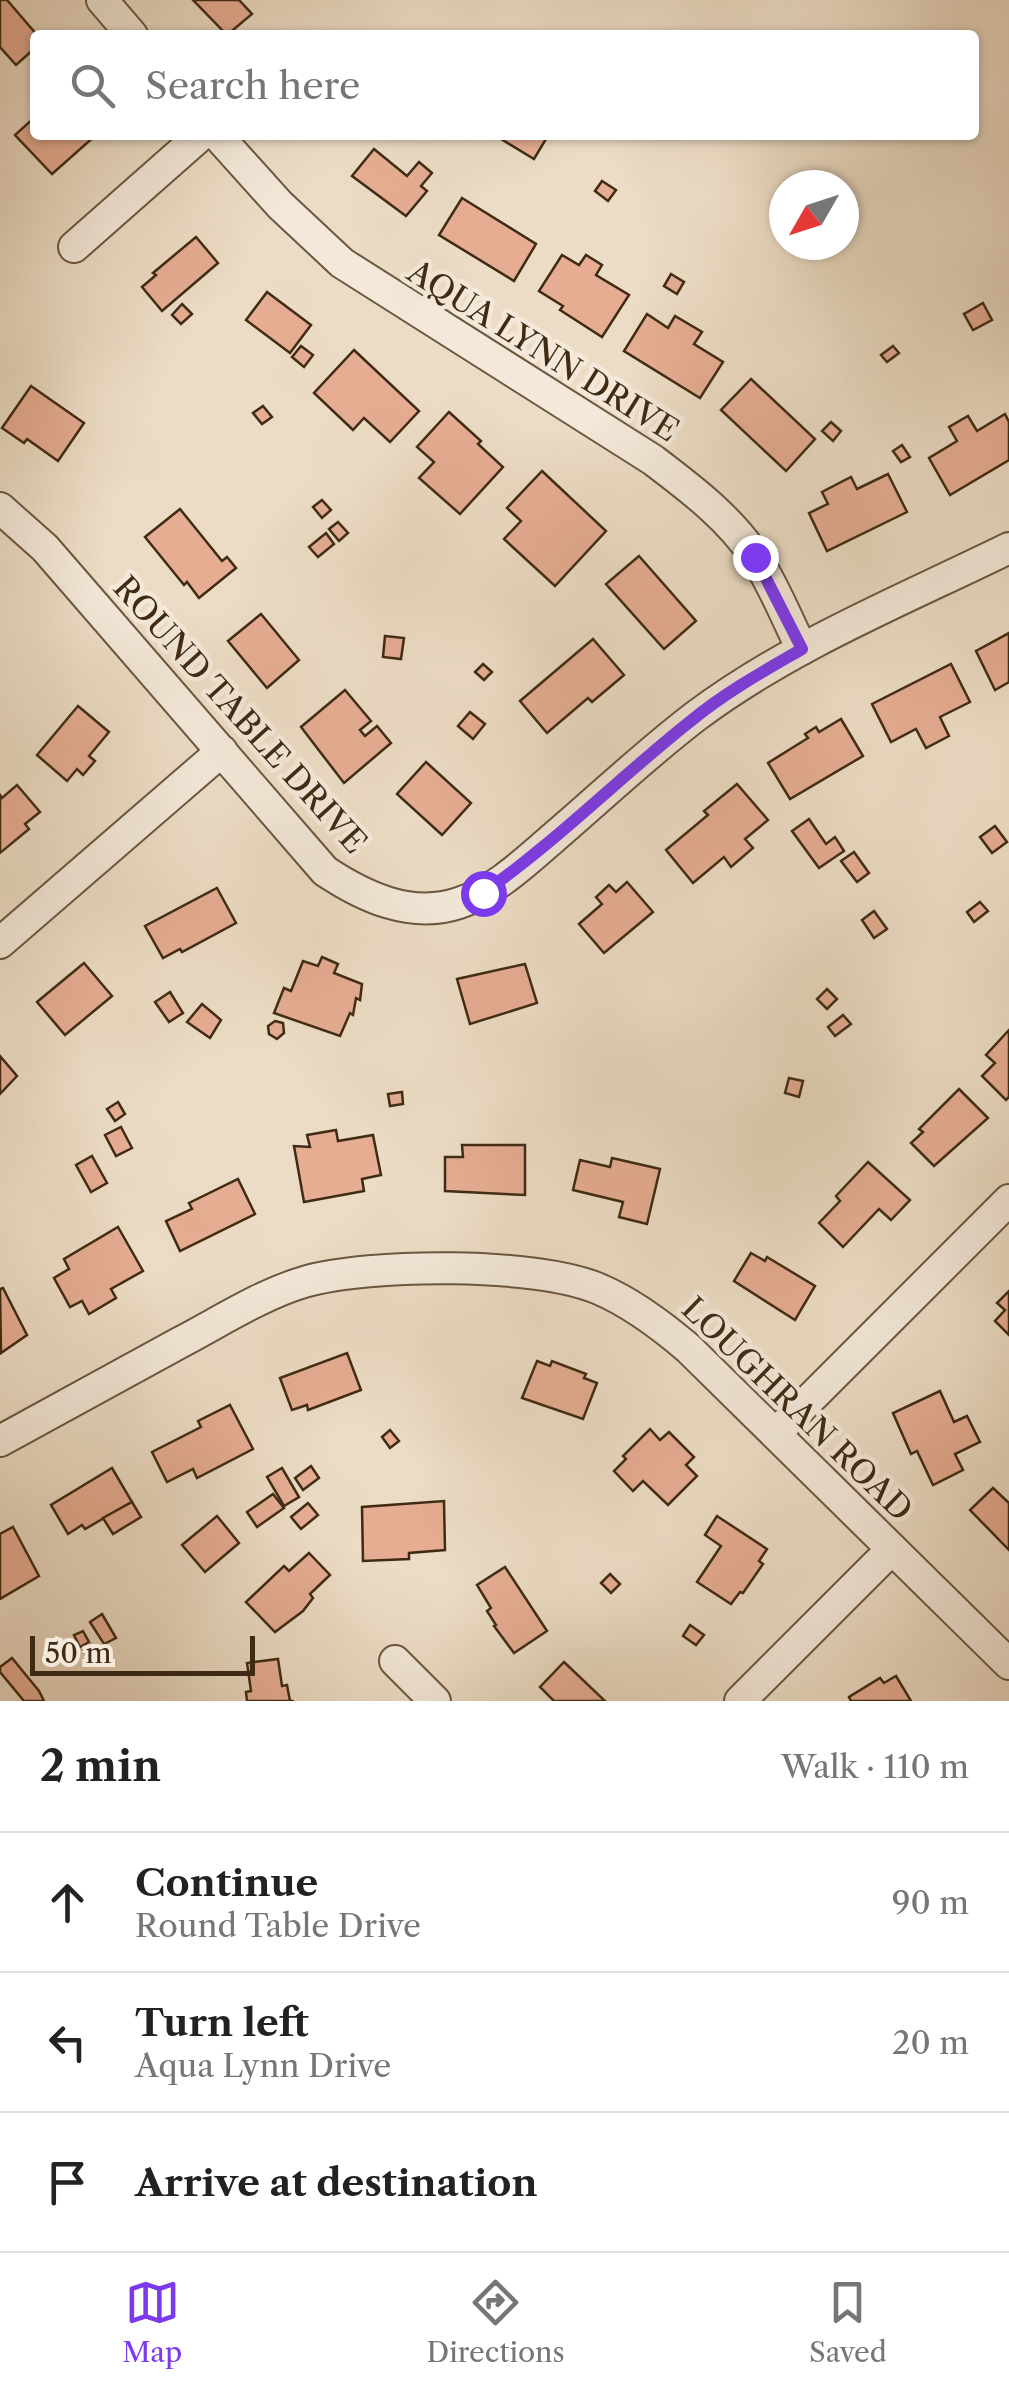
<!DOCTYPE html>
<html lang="en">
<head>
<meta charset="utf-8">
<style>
  :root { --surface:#fff; --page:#f2f2f2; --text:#222; --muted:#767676; --line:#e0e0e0; --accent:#7c3aed }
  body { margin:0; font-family:"Libre Caslon Text",serif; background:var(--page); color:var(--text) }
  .compass { position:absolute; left:769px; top:170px; width:90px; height:90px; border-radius:50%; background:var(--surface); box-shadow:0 2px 8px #0004; rotate:231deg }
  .scale { position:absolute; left:30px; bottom:25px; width:225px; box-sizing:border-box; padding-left:10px; border:5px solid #3f2b14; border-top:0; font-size:28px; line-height:35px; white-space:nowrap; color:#3f2b14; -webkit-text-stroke:8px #f3e8d9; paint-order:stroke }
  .stop { position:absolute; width:30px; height:30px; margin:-22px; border:8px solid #7c3aed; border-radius:50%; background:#fff }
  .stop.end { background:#7c3aed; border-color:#fff; box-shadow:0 2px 10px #0008 }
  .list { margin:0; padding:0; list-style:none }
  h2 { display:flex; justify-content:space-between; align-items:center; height:130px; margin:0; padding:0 40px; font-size:42px }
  h2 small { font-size:32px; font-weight:400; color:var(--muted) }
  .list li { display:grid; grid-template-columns:65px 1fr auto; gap:30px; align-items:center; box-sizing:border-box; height:140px; padding:0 40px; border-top:2px solid var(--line) }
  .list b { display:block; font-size:38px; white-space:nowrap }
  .list p { margin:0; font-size:32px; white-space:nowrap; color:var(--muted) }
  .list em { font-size:32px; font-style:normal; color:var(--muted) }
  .icon { flex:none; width:55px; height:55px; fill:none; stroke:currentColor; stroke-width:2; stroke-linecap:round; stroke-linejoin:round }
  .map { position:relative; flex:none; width:1009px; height:1701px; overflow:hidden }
  .search { position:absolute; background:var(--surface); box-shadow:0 2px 8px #0004; left:30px; right:30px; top:30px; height:110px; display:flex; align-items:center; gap:25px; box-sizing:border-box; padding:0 35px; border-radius:10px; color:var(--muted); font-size:38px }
  .sheet { height:550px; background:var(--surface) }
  nav { display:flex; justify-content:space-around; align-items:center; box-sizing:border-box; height:140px; border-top:2px solid var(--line); background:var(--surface); font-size:28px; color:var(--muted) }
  nav a { display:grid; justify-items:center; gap:5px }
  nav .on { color:var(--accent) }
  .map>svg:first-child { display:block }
  .building { fill:#e6ad93; stroke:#3f2b14; stroke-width:2.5 }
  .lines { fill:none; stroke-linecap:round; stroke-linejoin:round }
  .minor-casing { stroke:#6a5740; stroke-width:34 }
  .minor { stroke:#f3e8d9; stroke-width:30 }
  .route { stroke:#7c3aed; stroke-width:12 }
  .labels { text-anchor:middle; stroke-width:9; stroke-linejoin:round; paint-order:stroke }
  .street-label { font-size:32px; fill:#3f2b14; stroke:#f3e8d9 }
</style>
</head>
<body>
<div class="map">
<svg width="1009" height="1701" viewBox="0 0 1009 1701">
  <rect width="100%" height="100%" fill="#ecdcc5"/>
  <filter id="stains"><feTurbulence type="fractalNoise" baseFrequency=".002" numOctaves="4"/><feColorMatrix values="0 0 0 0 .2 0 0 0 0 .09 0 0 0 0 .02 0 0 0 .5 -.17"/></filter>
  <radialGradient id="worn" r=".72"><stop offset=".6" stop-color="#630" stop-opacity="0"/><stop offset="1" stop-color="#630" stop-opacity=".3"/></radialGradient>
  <g class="building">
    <polygon points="0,0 7,0 37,35 35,48 16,65 0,47"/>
    <polygon points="193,0 239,0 252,14 227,35"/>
    <polygon points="34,118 35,135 96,135 52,174 15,135"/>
    <polygon points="504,135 540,135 546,139 534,159 501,139"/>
    <polygon points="374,149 407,176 419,162 432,173 421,186 427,191 406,216 352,176"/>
    <polygon points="602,181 616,190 608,201 595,191"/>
    <polygon points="462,198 536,244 514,281 439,235"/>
    <polygon points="196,237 218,263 162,311 142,287 156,275 153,273"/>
    <polygon points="562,255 579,265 586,255 602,265 596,275 629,295 602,337 560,310 563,306 539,291"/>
    <polygon points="671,274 684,282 677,294 664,286"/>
    <polygon points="267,292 311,325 290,353 246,320"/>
    <polygon points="983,303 992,320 973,330 964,314"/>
    <polygon points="182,304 192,314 181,324 172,315"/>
    <polygon points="647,314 668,328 675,316 702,332 694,344 723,362 700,398 624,351"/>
    <polygon points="301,346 313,355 304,367 292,357"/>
    <polygon points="893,346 899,353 887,362 881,355"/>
    <polygon points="354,350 419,411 390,442 364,418 353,430 314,393"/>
    <polygon points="751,379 815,439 786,471 721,410"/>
    <polygon points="31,386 84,423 58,461 27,439 24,443 2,428"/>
    <polygon points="263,406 272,417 262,424 253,413"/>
    <polygon points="449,412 481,441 478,444 503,467 460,514 419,478 434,462 417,447"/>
    <polygon points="1005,414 1009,422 1009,460 950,495 929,458 957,441 949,427 968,416 977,431"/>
    <polygon points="831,422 841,431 833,441 822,431"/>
    <polygon points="902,445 910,457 901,462 893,451"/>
    <polygon points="542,471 606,531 555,586 504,539 521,521 507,508"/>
    <polygon points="888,474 907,512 827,551 809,513 828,504 822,492 851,477 857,489"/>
    <polygon points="322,500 331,510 322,518 313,507"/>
    <polygon points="180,509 222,561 227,557 236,568 199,598 187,582 184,585 145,537"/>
    <polygon points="338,522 348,533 339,541 329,529"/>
    <polygon points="326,533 334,544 318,557 309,547"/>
    <polygon points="639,556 696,621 664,649 606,584"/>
    <polygon points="261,614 299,660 267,688 228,641"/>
    <polygon points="1009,633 1009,682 995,690 976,651"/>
    <polygon points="385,636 404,638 401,659 383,657"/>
    <polygon points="593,639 624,675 592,702 588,698 547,733 520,701"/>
    <polygon points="483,664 492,672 484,680 475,672"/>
    <polygon points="951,664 970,702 940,717 949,736 926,748 916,729 891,742 872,704"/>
    <polygon points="345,690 371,721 360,730 365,736 377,726 391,743 344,783 301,727"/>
    <polygon points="78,706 109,732 89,756 95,761 83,775 77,769 67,781 37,755"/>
    <polygon points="470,712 485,724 473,739 458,726"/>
    <polygon points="841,719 863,756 790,799 768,763 808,738 805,734 816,727 819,732"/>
    <polygon points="426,762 471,803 442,835 397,794"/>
    <polygon points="737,784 768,820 745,839 753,848 731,867 724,857 693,883 666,850 708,815 704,811"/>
    <polygon points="17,785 40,812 25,824 29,829 0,853 0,795 2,798"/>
    <polygon points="809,819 826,844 835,837 844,851 819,868 792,831"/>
    <polygon points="995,826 1007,842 992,853 980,837"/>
    <polygon points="854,852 869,873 857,882 841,861"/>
    <polygon points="627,882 653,912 604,953 579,924 602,904 596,897 609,885 616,892"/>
    <polygon points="217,888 236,923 182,952 180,949 163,958 145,926"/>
    <polygon points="980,902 988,911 974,922 967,912"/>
    <polygon points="874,911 887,929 874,938 862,920"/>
    <polygon points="322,957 338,964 334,973 362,984 360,1000 356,998 353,1015 350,1013 340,1036 274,1013 284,988 291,991 303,961 318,966"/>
    <polygon points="84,963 112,996 65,1035 37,1002"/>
    <polygon points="525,964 537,1003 470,1024 457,979"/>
    <polygon points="827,989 837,999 827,1009 817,999"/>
    <polygon points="170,992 183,1013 169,1022 155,1002"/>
    <polygon points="202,1004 221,1020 210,1038 187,1022"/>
    <polygon points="843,1015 851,1024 835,1036 828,1027"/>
    <polygon points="275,1021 283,1023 284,1033 277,1039 269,1034 268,1026"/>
    <polygon points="1009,1030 1009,1097 1006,1100 982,1076 995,1063 986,1055"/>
    <polygon points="0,1056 17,1076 0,1094"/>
    <polygon points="789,1078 803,1081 799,1097 785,1093"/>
    <polygon points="959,1089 988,1118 934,1166 911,1143 923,1132 919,1129"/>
    <polygon points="402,1092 403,1104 390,1106 388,1094"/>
    <polygon points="118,1102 125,1114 115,1121 107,1109"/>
    <polygon points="121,1127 132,1148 116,1156 105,1135"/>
    <polygon points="336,1130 338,1141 373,1135 381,1175 362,1179 364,1191 304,1202 294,1146 310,1147 307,1135"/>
    <polygon points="462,1145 525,1145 525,1195 445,1191 445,1157 463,1157"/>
    <polygon points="92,1156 107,1183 91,1192 76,1165"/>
    <polygon points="612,1158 660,1169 647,1224 619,1217 623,1202 573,1190 580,1160 610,1167"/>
    <polygon points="868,1162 910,1200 891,1220 879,1209 843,1247 819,1223 840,1201 836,1196"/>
    <polygon points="238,1179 255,1214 180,1251 166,1221 192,1209 189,1203"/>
    <polygon points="118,1227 143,1271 111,1289 116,1298 89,1314 82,1301 70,1307 54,1278 69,1269 64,1259"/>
    <polygon points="751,1253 765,1261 767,1257 815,1286 795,1320 734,1281"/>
    <polygon points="3,1288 27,1335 1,1353 0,1289"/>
    <polygon points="1009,1291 1009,1335 995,1321 1005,1310 997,1303"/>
    <polygon points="347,1353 361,1390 308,1410 307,1405 292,1410 280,1378"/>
    <polygon points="537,1361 550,1366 552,1361 586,1374 584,1378 597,1383 583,1419 522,1398"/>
    <polygon points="940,1391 954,1422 967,1416 980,1442 955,1454 963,1470 933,1485 917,1451 911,1454 893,1413"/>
    <polygon points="230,1405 253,1449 197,1478 193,1469 167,1482 152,1452 201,1427 198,1421"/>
    <polygon points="650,1429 660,1440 669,1432 694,1457 686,1465 697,1476 668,1505 643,1481 633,1491 614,1471 626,1459 623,1456"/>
    <polygon points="390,1430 399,1441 390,1448 382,1437"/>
    <polygon points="311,1466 319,1478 303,1490 295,1478"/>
    <polygon points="112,1468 132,1502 85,1529 82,1525 68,1534 51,1505"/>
    <polygon points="282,1468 299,1497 284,1506 267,1477"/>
    <polygon points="993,1488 1009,1503 1009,1550 970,1510"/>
    <polygon points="273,1494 284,1508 257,1527 247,1512"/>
    <polygon points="444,1501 445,1550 409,1553 409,1559 363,1561 362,1507"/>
    <polygon points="132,1502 141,1517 113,1534 103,1518"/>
    <polygon points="308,1503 318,1515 301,1529 291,1517"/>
    <polygon points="217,1516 239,1543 205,1572 182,1545"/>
    <polygon points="717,1516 767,1549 759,1561 763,1564 743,1593 740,1592 731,1604 697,1582 721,1546 705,1535"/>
    <polygon points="13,1527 39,1576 0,1599 0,1534"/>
    <polygon points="309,1553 330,1575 310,1594 313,1598 303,1611 275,1632 246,1602 284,1566 289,1571"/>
    <polygon points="505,1567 547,1631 514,1653 494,1626 496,1625 487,1611 491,1608 477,1585"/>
    <polygon points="610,1574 620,1584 611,1593 601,1583"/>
    <polygon points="102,1614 116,1638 104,1644 90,1622"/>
    <polygon points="690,1625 704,1635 696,1645 683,1636"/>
    <polygon points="83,1631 89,1642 80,1647 74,1635"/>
    <polygon points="91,1645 98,1655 89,1660 83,1650"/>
    <polygon points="12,1658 39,1691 44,1701 24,1701 0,1672 0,1667"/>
    <polygon points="278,1659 282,1686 287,1685 290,1701 294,1701 247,1701 246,1692 251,1691 247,1663"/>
    <polygon points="564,1662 605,1701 554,1701 540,1687"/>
    <polygon points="896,1676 911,1701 851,1701 849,1697 880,1678 884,1683"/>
  </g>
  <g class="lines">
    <g class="minor-casing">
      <g id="minor">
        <polyline points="102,0 132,35"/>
        <path d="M217 135 280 205 342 263 653 460C690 488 730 518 756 558 774 586 787 619 802 649"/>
        <polyline points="74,247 201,135"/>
        <path d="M0 508 45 548 325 871C364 897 411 919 459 903 495 891 524 863 552 839 600 798 646 754 696 716 791 645 903 600 1009 548"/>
        <polyline points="0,943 222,751"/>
        <polyline points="776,1433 1009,1200"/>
        <path d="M0 1441C60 1408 121 1375 181 1342 221 1321 261 1295 304 1282 369 1263 537 1262 599 1289 632 1303 661 1325 688 1348L1009 1664"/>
        <polyline points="395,1661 435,1701"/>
        <polyline points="740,1701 892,1549"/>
      </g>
    </g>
    <use href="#minor" class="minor"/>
  </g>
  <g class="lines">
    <path class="route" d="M483 893C557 841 621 776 692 720 726 692 764 671 802 649L755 557"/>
  </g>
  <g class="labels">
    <g class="street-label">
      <text transform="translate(543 351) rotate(32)" y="11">AQUA LYNN DRIVE</text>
      <text transform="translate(240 715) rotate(48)" y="11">ROUND TABLE DRIVE</text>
      <text transform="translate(797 1409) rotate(44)" y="11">LOUGHRAN ROAD</text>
    </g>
  </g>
  <rect width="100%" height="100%" filter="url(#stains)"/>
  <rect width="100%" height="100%" fill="url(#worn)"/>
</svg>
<svg class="compass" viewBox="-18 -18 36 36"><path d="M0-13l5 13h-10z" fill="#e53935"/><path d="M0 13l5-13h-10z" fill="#767676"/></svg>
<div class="scale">50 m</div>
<div class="stop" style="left:483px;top:893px"></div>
<div class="stop end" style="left:755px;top:557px"></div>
<div class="search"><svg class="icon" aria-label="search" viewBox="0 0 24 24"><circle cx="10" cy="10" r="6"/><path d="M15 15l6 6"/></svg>Search here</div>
</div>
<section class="sheet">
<h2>2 min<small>Walk · 110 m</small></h2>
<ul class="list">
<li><svg class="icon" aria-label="ahead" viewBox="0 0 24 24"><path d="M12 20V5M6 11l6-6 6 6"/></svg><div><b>Continue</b><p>Round Table Drive</p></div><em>90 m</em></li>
<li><svg class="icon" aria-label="left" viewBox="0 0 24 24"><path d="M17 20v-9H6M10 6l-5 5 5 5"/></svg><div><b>Turn left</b><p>Aqua Lynn Drive</p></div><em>20 m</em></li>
<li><svg class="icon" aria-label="arrive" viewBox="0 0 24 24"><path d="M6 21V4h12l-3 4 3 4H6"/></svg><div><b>Arrive at destination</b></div></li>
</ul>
</section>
<nav>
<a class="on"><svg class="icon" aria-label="map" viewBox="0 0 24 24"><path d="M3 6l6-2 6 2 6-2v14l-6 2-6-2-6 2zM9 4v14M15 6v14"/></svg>Map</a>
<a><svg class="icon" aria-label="directions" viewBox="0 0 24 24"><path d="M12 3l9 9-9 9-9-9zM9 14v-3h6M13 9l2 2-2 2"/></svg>Directions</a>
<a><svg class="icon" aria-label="saved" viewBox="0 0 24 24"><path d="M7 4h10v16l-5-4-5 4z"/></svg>Saved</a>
</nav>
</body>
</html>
